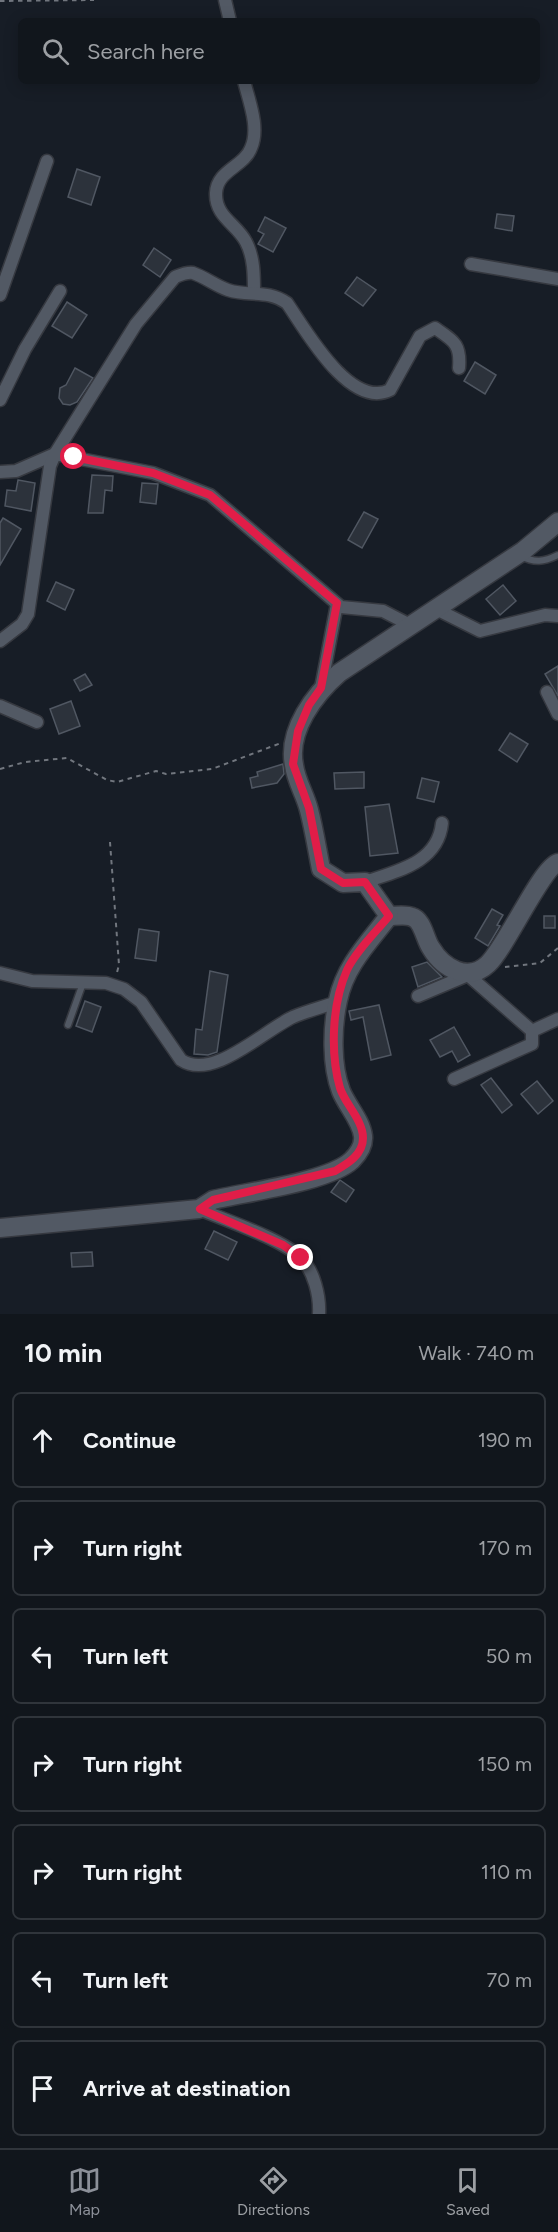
<!DOCTYPE html>
<html lang="en">
<head>
<meta charset="utf-8">
<style>
  :root { --surface:#11161c; --page:#1e2329; --text:#f1f3f6; --muted:#9c9fa3; --line:#30353b; --accent:#8c9099 }
  body { margin:0; font-family:Figtree,sans-serif; background:var(--page); color:var(--text) }
  .stop { position:absolute; width:18px; height:18px; margin:-14px; border:4px solid #e11d48; border-radius:50%; background:#fff }
  .stop.end { background:#e11d48; border-color:#fff; box-shadow:0 2px 6px #0008 }
  .list { margin:0; padding:0; list-style:none }
  h2 { display:flex; justify-content:space-between; align-items:center; height:78px; margin:0; padding:0 24px; font-size:26px }
  h2 small { font-size:20px; font-weight:400; color:var(--muted) }
  .list li { display:grid; grid-template-columns:39px 1fr auto; gap:18px; align-items:center; box-sizing:border-box; height:96px; margin:0 12px 12px; padding:0 12px; border:2px solid var(--line); border-radius:9px }
  .list b { display:block; font-size:22px; white-space:nowrap }
  .list em { font-size:20px; font-style:normal; color:var(--muted) }
  .icon { flex:none; width:33px; height:33px; fill:none; stroke:currentColor; stroke-width:2; stroke-linecap:round; stroke-linejoin:round }
  .map { position:relative; flex:none; width:558px; height:1314px; overflow:hidden }
  .search { position:absolute; background:var(--surface); box-shadow:0 3px 15px #0003; left:18px; right:18px; top:18px; height:66px; display:flex; align-items:center; gap:15px; box-sizing:border-box; padding:0 21px; border-radius:9px; color:var(--muted); font-size:22px }
  .sheet { height:834px; background:var(--surface) }
  nav { display:flex; justify-content:space-around; align-items:center; box-sizing:border-box; height:84px; border-top:2px solid var(--line); background:var(--surface); font-size:16px; color:var(--muted) }
  nav a { display:grid; justify-items:center; gap:3px }
  nav .on { color:var(--accent) }
  .map>svg:first-child { display:block }
  .building { fill:#2c323b; stroke:#505762; stroke-width:1.5 }
  .lines { fill:none; stroke-linecap:round; stroke-linejoin:round }
  .lane-casing { stroke:#363940; stroke-width:9 }
  .street-casing { stroke:#363940; stroke-width:15 }
  .secondary-casing { stroke:#363940; stroke-width:21 }
  .path { stroke:#71767e; stroke-width:2; stroke-dasharray:4.5 4.5; stroke-linecap:butt }
  .lane { stroke:#525964; stroke-width:6 }
  .street { stroke:#525964; stroke-width:12 }
  .secondary { stroke:#525964; stroke-width:18 }
  .route { stroke:#e11d48; stroke-width:8 }
</style>
</head>
<body>
<div class="map">
<svg width="558" height="1314" viewBox="0 0 558 1314">
  <rect width="100%" height="100%" fill="#171d26"/>
  <g class="building">
    <polygon points="77,169 100,177 91,205 68,197"/>
    <polygon points="497,214 514,216 512,231 495,228"/>
    <polygon points="265,217 286,228 273,252 258,244 264,234 258,231"/>
    <polygon points="154,248 171,260 160,277 143,265"/>
    <polygon points="357,277 376,290 363,306 345,293"/>
    <polygon points="67,302 87,315 72,338 52,326"/>
    <polygon points="475,362 496,375 485,394 464,381"/>
    <polygon points="75,368 93,378 77,402 70,405 63,404 59,398 60,388 66,385"/>
    <polygon points="92,475 113,476 112,491 105,490 103,513 88,513"/>
    <polygon points="18,480 35,483 31,511 5,506 7,490 16,491"/>
    <polygon points="142,483 158,484 156,504 140,502"/>
    <polygon points="364,512 378,519 362,548 348,540"/>
    <polygon points="3,518 21,529 0,565 0,523"/>
    <polygon points="56,582 74,590 65,610 47,601"/>
    <polygon points="503,585 516,601 500,615 486,599"/>
    <polygon points="558,666 558,696 545,674"/>
    <polygon points="85,674 92,685 80,691 74,680"/>
    <polygon points="71,701 80,726 59,734 50,709"/>
    <polygon points="510,733 528,744 517,762 499,750"/>
    <polygon points="283,764 284,774 277,783 252,788 250,778 258,776 257,772"/>
    <polygon points="364,772 364,788 335,789 334,773"/>
    <polygon points="422,778 439,782 434,802 417,798"/>
    <polygon points="389,804 398,853 370,856 365,807"/>
    <polygon points="492,909 503,915 497,925 500,926 488,946 475,938"/>
    <rect x="544" y="916" width="11" height="12"/>
    <polygon points="139,929 159,932 156,961 135,958"/>
    <polygon points="427,962 442,977 418,987 412,967"/>
    <polygon points="210,971 228,975 217,1052 208,1055 194,1054 196,1029 202,1030"/>
    <polygon points="85,1001 101,1007 92,1032 76,1026"/>
    <polygon points="379,1005 391,1055 371,1060 363,1017 351,1020 349,1011"/>
    <polygon points="454,1027 470,1055 458,1062 452,1051 440,1057 430,1040"/>
    <polygon points="491,1078 512,1105 502,1113 481,1085"/>
    <polygon points="537,1081 553,1101 538,1114 521,1094"/>
    <polygon points="340,1180 354,1190 346,1202 331,1192"/>
    <polygon points="214,1231 237,1242 228,1260 205,1249"/>
    <polygon points="92,1252 93,1266 72,1267 71,1253"/>
  </g>
  <g class="lines">
    <g class="lane-casing">
      <g id="lane">
        <path d="M521 556C534 563 544 562 558 555"/>
        <polyline points="68,1025 83,983"/>
      </g>
    </g>
    <g class="street-casing">
      <g id="street">
        <polyline points="225,0 230,21"/>
        <path d="M244 81C249 101 260 128 251 148 244 167 217 170 216 193 215 217 237 224 246 242 254 257 254 275 254 292"/>
        <polyline points="471,264 558,279"/>
        <polyline points="0,295 47,161"/>
        <polyline points="0,400 25,349 60,291"/>
        <polyline points="0,472 16,471 55,454 153,473 210,495 341,607 383,611 412,626"/>
        <polyline points="436,609 480,631 545,615 558,616"/>
        <path d="M0 641 22 624 28 614 50 466 55 454 136 324 175 277C180 275 187 272 193 273 205 277 216 286 228 290 249 297 267 289 287 303 305 329 350 410 390 390L420 336 435 328C454 341 461 344 459 368"/>
        <polyline points="321,688 337,604"/>
        <polyline points="547,692 558,714"/>
        <polyline points="0,706 37,722"/>
        <path d="M365 882C397 871 438 863 442 823"/>
        <path d="M0 973 32 981 106 983 124 989 141 1002 181 1060C213 1081 263 1031 293 1017 307 1011 323 1007 337 1002"/>
        <polyline points="418,996 468,975 532,1031"/>
        <polyline points="454,1079 532,1044 532,1031 558,1019"/>
        <path d="M199 1209C225 1220 282 1239 301 1258 314 1271 320 1296 319 1314"/>
      </g>
    </g>
    <g class="secondary-casing">
      <g id="secondary">
        <path d="M389 916 365 882 343 883 321 869C317 849 314 829 309 810 305 794 296 781 294 765 287 730 315 694 339 673L523 551 558 522"/>
        <path d="M389 916C396 916 406 914 412 917 423 920 425 940 431 948 443 968 468 983 488 964 506 947 542 867 558 863"/>
        <path d="M0 1228 199 1209 213 1200C246 1192 329 1182 352 1160 358 1154 364 1145 363 1136 361 1120 347 1106 341 1091 331 1065 332 1027 338 1000 345 966 368 943 389 916"/>
      </g>
    </g>
    <g class="path">
      <polyline points="0,1 94,0"/>
      <polyline points="0,769 25,762 67,758 107,780 117,782 156,771 166,774 212,769 281,743"/>
      <polyline points="110,842 119,965 116,976"/>
      <polyline points="505,967 540,963 558,948"/>
    </g>
    <use href="#lane" class="lane"/>
    <use href="#street" class="street"/>
    <use href="#secondary" class="secondary"/>
  </g>
  <g class="lines">
    <path class="route" d="M74 457 153 473 210 495 337 603 321 688 309 705 298 731 293 764 309 808 321 869 343 883 365 882 389 916C376 932 356 951 347 970 332 1004 330 1052 340 1088 345 1104 363 1120 363 1138 363 1155 347 1164 335 1171L213 1200 200 1209 283 1245 301 1258"/>
  </g>
</svg>
<div class="stop" style="left:74px;top:457px"></div>
<div class="stop end" style="left:301px;top:1258px"></div>
<div class="search"><svg class="icon" aria-label="search" viewBox="0 0 24 24"><circle cx="10" cy="10" r="6"/><path d="M15 15l6 6"/></svg>Search here</div>
</div>
<section class="sheet">
<h2>10 min<small>Walk · 740 m</small></h2>
<ul class="list">
<li><svg class="icon" aria-label="ahead" viewBox="0 0 24 24"><path d="M12 20V5M6 11l6-6 6 6"/></svg><div><b>Continue</b></div><em>190 m</em></li>
<li><svg class="icon" aria-label="right" viewBox="0 0 24 24"><path d="M7 20v-9h11M14 6l5 5-5 5"/></svg><div><b>Turn right</b></div><em>170 m</em></li>
<li><svg class="icon" aria-label="left" viewBox="0 0 24 24"><path d="M17 20v-9H6M10 6l-5 5 5 5"/></svg><div><b>Turn left</b></div><em>50 m</em></li>
<li><svg class="icon" aria-label="right" viewBox="0 0 24 24"><path d="M7 20v-9h11M14 6l5 5-5 5"/></svg><div><b>Turn right</b></div><em>150 m</em></li>
<li><svg class="icon" aria-label="right" viewBox="0 0 24 24"><path d="M7 20v-9h11M14 6l5 5-5 5"/></svg><div><b>Turn right</b></div><em>110 m</em></li>
<li><svg class="icon" aria-label="left" viewBox="0 0 24 24"><path d="M17 20v-9H6M10 6l-5 5 5 5"/></svg><div><b>Turn left</b></div><em>70 m</em></li>
<li><svg class="icon" aria-label="arrive" viewBox="0 0 24 24"><path d="M6 21V4h12l-3 4 3 4H6"/></svg><div><b>Arrive at destination</b></div></li>
</ul>
</section>
<nav>
<a class="on"><svg class="icon" aria-label="map" viewBox="0 0 24 24"><path d="M3 6l6-2 6 2 6-2v14l-6 2-6-2-6 2zM9 4v14M15 6v14"/></svg>Map</a>
<a><svg class="icon" aria-label="directions" viewBox="0 0 24 24"><path d="M12 3l9 9-9 9-9-9zM9 14v-3h6M13 9l2 2-2 2"/></svg>Directions</a>
<a><svg class="icon" aria-label="saved" viewBox="0 0 24 24"><path d="M7 4h10v16l-5-4-5 4z"/></svg>Saved</a>
</nav>
</body>
</html>
